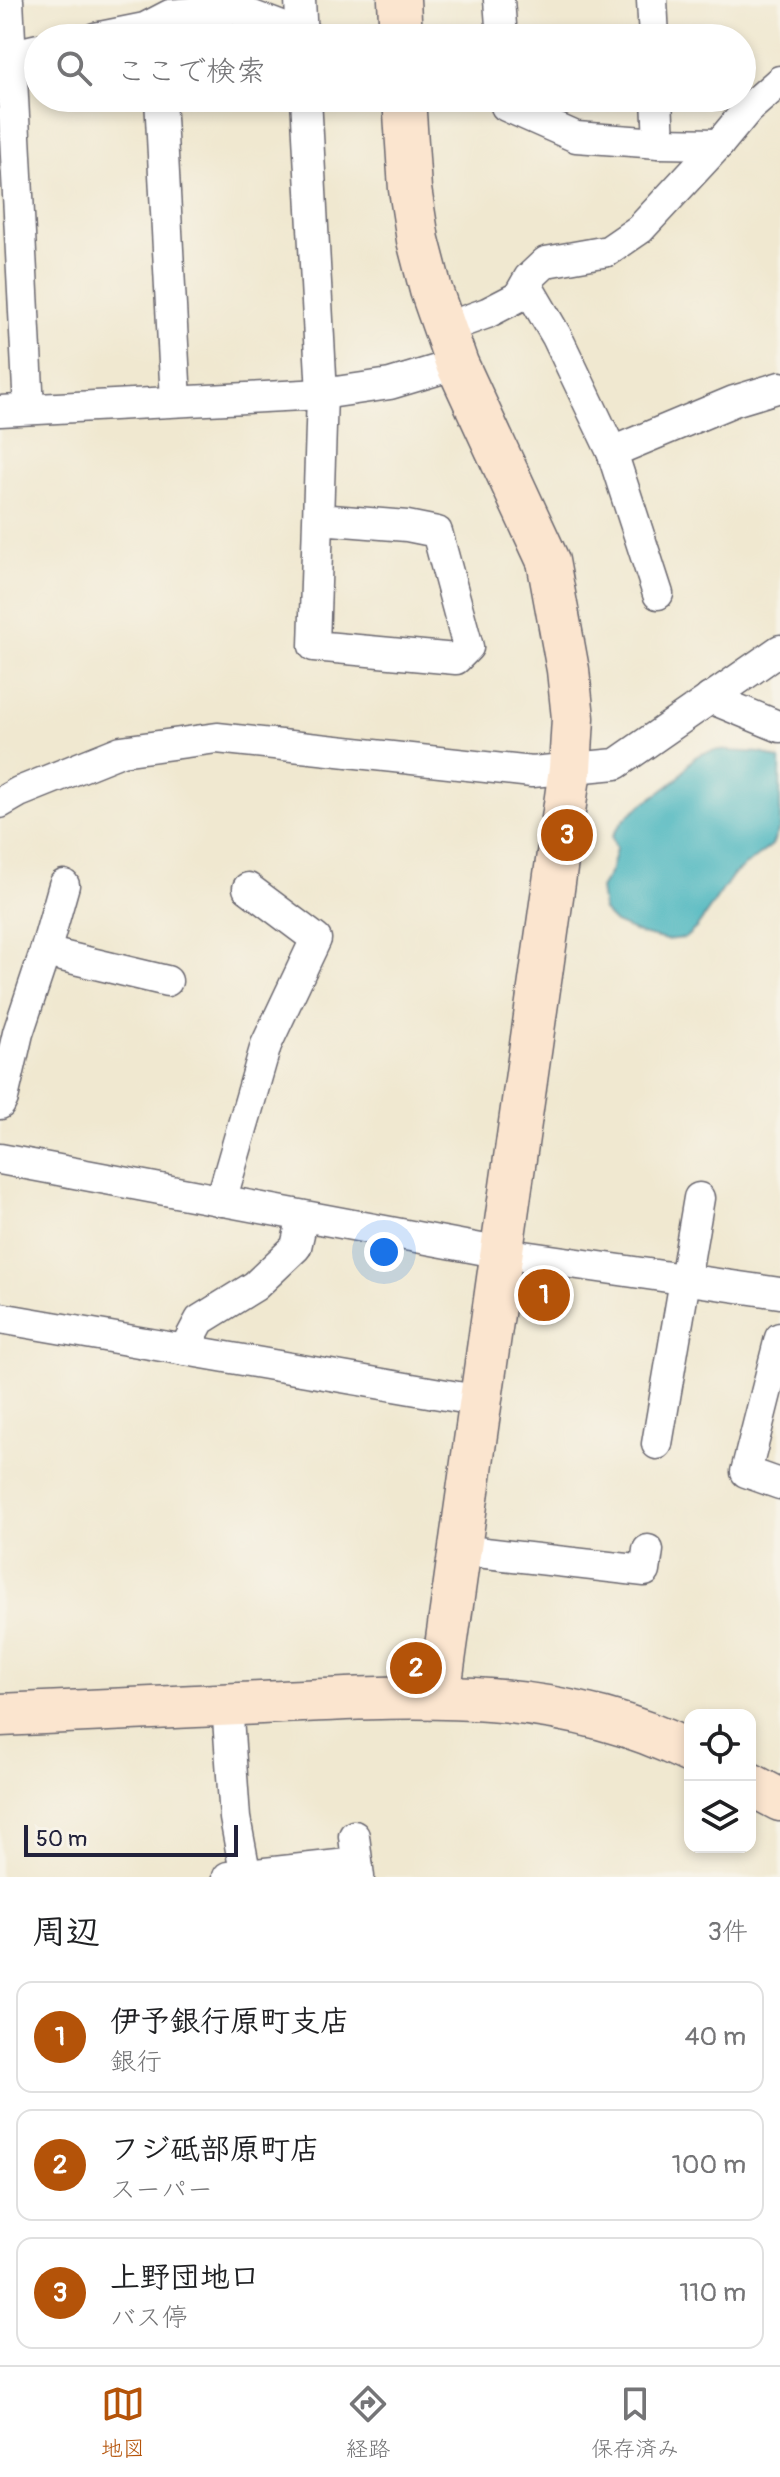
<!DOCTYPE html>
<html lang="ja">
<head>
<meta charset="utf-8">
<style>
  :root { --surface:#fff; --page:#f6f6f6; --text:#202124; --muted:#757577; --line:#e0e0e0; --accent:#b45309 }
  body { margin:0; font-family:Pangolin,"Klee One",sans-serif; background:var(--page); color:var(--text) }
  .controls { position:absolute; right:24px; bottom:24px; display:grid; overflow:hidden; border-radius:16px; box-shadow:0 4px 12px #0003 }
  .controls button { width:72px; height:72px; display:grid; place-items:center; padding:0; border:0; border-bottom:2px solid var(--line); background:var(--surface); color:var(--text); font:40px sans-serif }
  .scale { position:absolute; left:24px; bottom:20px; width:214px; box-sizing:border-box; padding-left:8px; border:4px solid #22223b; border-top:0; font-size:22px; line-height:28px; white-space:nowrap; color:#22223b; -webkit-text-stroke:6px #f7f3e8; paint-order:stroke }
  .you { position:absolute; left:384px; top:1252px; width:28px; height:28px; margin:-20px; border:6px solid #fff; border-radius:50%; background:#1a73e8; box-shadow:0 0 0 12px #1a73e833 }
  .badge { display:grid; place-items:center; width:52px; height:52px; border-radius:50%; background:var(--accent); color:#fff; font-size:26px; font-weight:700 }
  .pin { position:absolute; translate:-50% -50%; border:4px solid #fff; box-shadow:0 2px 8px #0006 }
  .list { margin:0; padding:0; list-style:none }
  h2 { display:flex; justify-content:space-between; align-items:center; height:104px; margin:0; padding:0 32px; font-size:34px }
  h2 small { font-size:26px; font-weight:400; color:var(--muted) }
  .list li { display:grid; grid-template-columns:52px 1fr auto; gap:24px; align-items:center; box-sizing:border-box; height:112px; margin:0 16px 16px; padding:0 16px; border:2px solid var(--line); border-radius:16px }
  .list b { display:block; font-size:30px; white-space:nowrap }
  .list p { margin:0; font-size:26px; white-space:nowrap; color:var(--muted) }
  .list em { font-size:26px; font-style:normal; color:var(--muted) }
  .icon { flex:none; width:44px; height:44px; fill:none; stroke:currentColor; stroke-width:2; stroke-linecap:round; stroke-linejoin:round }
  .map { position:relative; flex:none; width:780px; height:1877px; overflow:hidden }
  .search { position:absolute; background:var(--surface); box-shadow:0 4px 12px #0003; left:24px; right:24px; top:24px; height:88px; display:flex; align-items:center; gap:20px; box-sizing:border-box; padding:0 28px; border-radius:44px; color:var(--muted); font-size:30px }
  .sheet { height:488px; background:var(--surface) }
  nav { display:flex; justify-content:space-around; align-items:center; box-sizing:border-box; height:112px; border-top:2px solid var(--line); background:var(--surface); font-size:22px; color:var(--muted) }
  nav a { display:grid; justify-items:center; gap:4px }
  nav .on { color:var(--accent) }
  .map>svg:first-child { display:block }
  .water { fill:#44b4bd; stroke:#336b7c; stroke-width:2 }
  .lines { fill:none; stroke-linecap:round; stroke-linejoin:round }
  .street-casing { stroke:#6a676f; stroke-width:33 }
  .secondary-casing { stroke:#6a676f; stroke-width:45 }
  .street { stroke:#fff; stroke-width:30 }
  .secondary { stroke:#fbe5cf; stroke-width:42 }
</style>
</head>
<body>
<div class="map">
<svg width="780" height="1877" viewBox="0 0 780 1877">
  <rect width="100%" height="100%" fill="#f7f3e8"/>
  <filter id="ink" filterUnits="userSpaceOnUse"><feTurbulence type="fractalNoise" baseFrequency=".0125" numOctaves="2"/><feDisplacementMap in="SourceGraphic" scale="16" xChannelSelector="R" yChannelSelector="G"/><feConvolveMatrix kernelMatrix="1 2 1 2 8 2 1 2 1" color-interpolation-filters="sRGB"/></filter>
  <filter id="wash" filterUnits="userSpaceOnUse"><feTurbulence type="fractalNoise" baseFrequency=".006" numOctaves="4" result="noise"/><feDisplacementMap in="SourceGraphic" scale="32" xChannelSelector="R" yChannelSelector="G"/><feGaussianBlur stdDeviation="1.8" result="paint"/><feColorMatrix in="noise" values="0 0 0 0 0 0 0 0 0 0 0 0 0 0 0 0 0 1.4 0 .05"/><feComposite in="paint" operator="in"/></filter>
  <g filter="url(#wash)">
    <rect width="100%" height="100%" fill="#f0e8d0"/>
    <path class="water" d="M715 750 762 753 780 760V827L772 845 733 875 697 927 685 938 666 940 641 934 615 923 603 911 600 888 610 872 616 849 612 837C628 807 654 800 677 779 684 772 689 760 697 756 702 753 710 752 715 750Z"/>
  </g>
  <g filter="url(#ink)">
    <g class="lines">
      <g class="street-casing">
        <g id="street">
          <polyline points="8,0 29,409"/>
          <polyline points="300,0 302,38"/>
          <polyline points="499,0 502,38"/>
          <polyline points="652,0 654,38"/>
          <polyline points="95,38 145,28 170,15 234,9 311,38"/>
          <polyline points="0,65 25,52 38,49"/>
          <polyline points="160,98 176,401"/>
          <polyline points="306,98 322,394 314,646 456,659 468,647 437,532 407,526 319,519"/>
          <polyline points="505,98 506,106 576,137 659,143 719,144 748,109 780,81"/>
          <polyline points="657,98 659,143"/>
          <polyline points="526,284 557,337 612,452 658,594"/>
          <polyline points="445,328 487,313 518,297 529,278 546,262 608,251 640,229 719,144"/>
          <polyline points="0,411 322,394 390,384 457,364"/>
          <polyline points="612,452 734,401 780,387"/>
          <polyline points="710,698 780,727"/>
          <polyline points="0,803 19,792 121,751 217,738 532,772 616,764 780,650"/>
          <polyline points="45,952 167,981"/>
          <polyline points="0,1104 3,1098 18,1033 45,952 64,885"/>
          <polyline points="0,1159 502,1253 780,1293"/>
          <polyline points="221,1201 266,1045 316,939 248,888"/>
          <polyline points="0,1318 481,1401"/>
          <polyline points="780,1338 746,1472 780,1484"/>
          <polyline points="184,1350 200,1320 255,1286 296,1247 303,1216"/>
          <polyline points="657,1444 699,1198"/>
          <polyline points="459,1550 645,1571 648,1550"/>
          <polyline points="227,1704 235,1818 246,1877"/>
          <polyline points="354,1836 359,1877"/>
          <polyline points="228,1877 357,1863"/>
        </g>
      </g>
      <g class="secondary-casing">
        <g id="secondary">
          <polyline points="399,0 401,38"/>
          <polyline points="404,98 410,189 418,240 431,290 457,364 548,561 568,670 573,718 570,769 439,1696"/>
          <path d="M0 1715C87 1711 174 1707 261 1703 406 1696 556 1684 690 1752"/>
          <polyline points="750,1784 780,1800"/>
        </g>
      </g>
      <use href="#street" class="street"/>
      <use href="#secondary" class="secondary"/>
    </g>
  </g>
</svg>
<div class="controls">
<button><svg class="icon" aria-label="locate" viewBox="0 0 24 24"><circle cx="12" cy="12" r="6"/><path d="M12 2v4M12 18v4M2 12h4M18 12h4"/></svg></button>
<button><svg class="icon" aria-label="layers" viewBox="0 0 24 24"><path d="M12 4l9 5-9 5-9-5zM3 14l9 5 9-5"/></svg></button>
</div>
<div class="scale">50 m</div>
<div class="you"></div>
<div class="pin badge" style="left:544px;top:1295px">1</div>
<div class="pin badge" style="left:416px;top:1668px">2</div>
<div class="pin badge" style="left:567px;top:835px">3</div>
<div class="search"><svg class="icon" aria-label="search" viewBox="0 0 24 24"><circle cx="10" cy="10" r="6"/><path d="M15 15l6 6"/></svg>ここで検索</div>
</div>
<section class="sheet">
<h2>周辺<small>3件</small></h2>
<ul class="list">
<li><span class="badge">1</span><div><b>伊予銀行原町支店</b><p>銀行</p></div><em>40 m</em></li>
<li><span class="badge">2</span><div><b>フジ砥部原町店</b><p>スーパー</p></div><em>100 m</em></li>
<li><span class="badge">3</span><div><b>上野団地口</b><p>バス停</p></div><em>110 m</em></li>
</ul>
</section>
<nav>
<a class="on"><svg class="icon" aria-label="map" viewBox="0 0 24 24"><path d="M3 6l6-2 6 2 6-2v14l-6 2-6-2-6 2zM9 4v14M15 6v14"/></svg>地図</a>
<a><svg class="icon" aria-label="directions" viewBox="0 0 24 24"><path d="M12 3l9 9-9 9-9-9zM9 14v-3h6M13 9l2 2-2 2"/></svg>経路</a>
<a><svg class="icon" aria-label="saved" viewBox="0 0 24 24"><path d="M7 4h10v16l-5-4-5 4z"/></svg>保存済み</a>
</nav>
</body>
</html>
